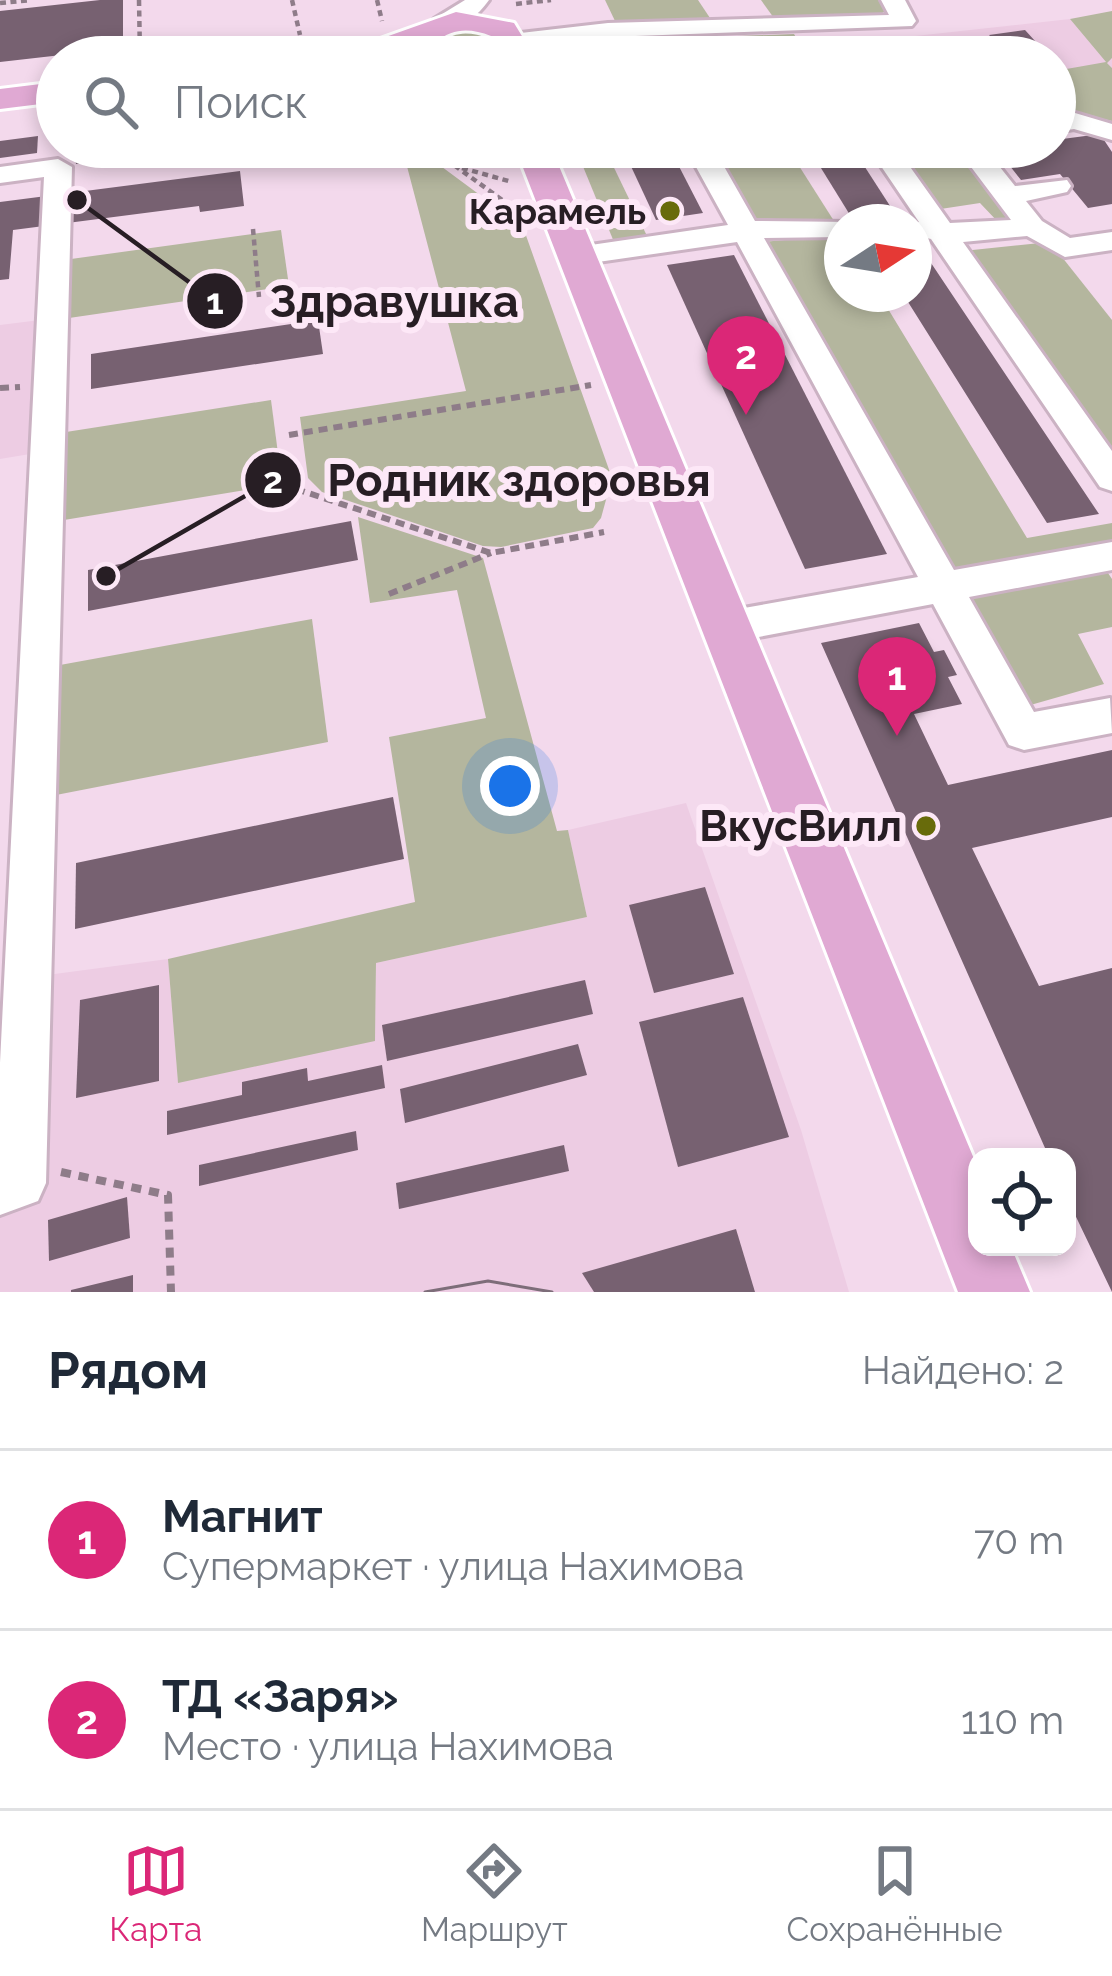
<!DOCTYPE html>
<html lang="ru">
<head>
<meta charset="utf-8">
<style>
  :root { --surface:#fff; --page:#f2f2f3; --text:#1f2937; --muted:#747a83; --line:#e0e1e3; --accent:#db2777 }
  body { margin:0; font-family:Raleway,sans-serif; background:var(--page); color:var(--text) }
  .controls { position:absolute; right:36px; bottom:36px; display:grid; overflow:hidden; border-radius:24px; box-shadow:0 6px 18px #0003 }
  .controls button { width:108px; height:108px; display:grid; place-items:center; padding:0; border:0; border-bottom:3px solid var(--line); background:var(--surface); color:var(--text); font:60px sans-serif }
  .compass { position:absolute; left:824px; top:204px; width:108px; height:108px; border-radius:50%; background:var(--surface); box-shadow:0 6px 18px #0003; rotate:78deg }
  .you { position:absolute; left:510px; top:786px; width:42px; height:42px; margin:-30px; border:9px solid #fff; border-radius:50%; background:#1a73e8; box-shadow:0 0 0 18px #1a73e833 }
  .badge { display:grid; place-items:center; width:78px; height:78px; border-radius:50%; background:var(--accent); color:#fff; font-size:39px; font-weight:700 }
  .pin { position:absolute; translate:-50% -99px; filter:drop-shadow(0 3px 6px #0008) }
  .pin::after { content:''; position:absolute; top:63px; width:42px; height:36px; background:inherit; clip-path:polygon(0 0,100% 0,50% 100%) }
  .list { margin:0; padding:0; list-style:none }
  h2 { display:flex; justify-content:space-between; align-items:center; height:156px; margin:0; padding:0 48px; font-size:51px }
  h2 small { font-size:39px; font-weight:400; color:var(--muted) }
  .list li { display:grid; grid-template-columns:78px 1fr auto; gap:36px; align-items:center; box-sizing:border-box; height:180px; padding:0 48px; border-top:3px solid var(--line) }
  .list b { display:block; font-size:45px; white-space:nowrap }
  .list p { margin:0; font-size:39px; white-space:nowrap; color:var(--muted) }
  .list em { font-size:39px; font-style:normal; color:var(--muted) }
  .icon { flex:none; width:66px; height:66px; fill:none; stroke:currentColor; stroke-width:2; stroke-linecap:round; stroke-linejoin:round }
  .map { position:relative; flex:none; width:1112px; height:1292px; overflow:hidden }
  .search { position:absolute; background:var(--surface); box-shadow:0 6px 18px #0003; left:36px; right:36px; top:36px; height:132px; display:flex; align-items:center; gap:30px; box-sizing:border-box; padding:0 42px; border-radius:66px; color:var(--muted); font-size:45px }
  .sheet { height:516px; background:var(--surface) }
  nav { display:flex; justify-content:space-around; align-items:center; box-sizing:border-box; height:168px; border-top:3px solid var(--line); background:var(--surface); font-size:33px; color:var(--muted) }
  nav a { display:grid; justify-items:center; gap:6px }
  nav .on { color:var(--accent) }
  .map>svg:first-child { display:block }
  .built { fill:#edcce3 }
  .green { fill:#b4b69e }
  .building { fill:#776171 }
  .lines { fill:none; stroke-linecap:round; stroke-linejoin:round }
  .minor-casing { stroke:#cbb2c3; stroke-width:6 }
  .major-casing { stroke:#fff; stroke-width:6 }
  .path-far2 { stroke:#8e7c89; stroke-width:4.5; stroke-dasharray:6 4.5; stroke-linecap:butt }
  .path-far1 { stroke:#8e7c89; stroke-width:6; stroke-dasharray:9 6; stroke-linecap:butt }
  .path { stroke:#8e7c89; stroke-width:8; stroke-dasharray:10 8; stroke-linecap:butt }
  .minor { fill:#fff; fill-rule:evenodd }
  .major { fill:#e0a9d3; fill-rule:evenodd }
  .tram { stroke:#7d6d79; stroke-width:3 }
  .poi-dot { fill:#686b0b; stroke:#fde8f7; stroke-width:4.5 }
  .labels { text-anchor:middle; stroke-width:12; stroke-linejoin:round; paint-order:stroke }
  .far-poi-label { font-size:36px; font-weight:bold; fill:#271e24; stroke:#fde8f7; text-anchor:end }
  .poi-label { font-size:42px; font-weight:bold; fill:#271e24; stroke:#fde8f7; text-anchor:end }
  .leader { fill:none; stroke:#271e24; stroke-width:4.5 }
  .callout-dot { fill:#271e24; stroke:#fde8f7; stroke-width:4.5 }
  .mark-label { font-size:36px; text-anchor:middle; font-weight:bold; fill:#fff }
  .callout-label { font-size:45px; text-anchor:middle; font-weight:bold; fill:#271e24; stroke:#fde8f7; stroke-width:12; stroke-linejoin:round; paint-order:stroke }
</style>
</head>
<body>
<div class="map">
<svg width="1112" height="1292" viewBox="0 0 1112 1292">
  <rect width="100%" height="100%" fill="#f3d9ec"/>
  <g class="built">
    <polygon points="1070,19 1106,62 1112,58 1112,68 1107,63 1055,71 1055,57 911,57 897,38"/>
    <polygon points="40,320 36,453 0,459 0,325"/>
    <polygon points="686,803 801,1130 849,1292 0,1292 0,1210 42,1199 47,975 168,959 178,1082 375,1040 376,963 587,917 568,830"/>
  </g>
  <g class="green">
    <polygon points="605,0 698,0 712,21 616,23"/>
    <polygon points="761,0 885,0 889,8 877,17 776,21"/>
    <polygon points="1112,11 1112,58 1107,63 1112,68 1112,121 1079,113 1055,116 1055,71 1106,62 1070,19"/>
    <path d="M453 31 488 34 496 46C486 64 459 57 440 57L434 52 436 40Z"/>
    <polygon points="794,34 808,57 664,57 654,39"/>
    <polygon points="626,36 638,57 550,57 547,41"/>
    <polygon points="897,38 911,57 828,57 818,43"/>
    <polygon points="415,147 523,227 612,478 601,518 593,528 501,547 483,546 322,492 308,478 300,417 466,391 404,155"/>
    <polygon points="575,147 604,147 647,236 614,242"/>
    <polygon points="711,147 787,147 834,221 749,218"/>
    <polygon points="890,147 958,147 1014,221 999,223 980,203 934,210"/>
    <polygon points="281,230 289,286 69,318 71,259"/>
    <polygon points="842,235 842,294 879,294 1027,538 1112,523 1112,541 949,571 761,242"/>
    <polygon points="1050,242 1112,320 1112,464 963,251"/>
    <polygon points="271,400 282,484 64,520 66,432"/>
    <polygon points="358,517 483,558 557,831 568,830 587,917 376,963 375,1041 178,1083 168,959 415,902 389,737 486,718 457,590 370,603"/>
    <polygon points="1106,570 1112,579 1112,627 1078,634 1104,684 1027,706 968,598"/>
    <polygon points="312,619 328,742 56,795 60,665"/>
  </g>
  <g class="building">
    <polygon points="100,0 123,0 123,48 0,62 0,11"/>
    <polygon points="1025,30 1046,53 992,57 1005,52 989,35"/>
    <polygon points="1100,134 1112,152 1112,204 1088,208 1060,174 1021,180 995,147 1055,147 1055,140"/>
    <polygon points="38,136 37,153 0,158 0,141"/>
    <polygon points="125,147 127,156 76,164 74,148"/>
    <polygon points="177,147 260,147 261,156 177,165"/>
    <polygon points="622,147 669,147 703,213 656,220"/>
    <polygon points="808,147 852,147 892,209 850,215"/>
    <polygon points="240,171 244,206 200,212 199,206 13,230 9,279 0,280 0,202"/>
    <polygon points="923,251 1099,514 1047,523 903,294 914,294 914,252"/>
    <polygon points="734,255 887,554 805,569 667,265"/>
    <polygon points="318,320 323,354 91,389 91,354"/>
    <polygon points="351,521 358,560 88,611 88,570"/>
    <polygon points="919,623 934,652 944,650 957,675 948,677 962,704 914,714 948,785 1112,750 1112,817 972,848 1039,986 1112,968 1112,1292 1067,1198 1067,1157 1049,1157 821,643"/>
    <polygon points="393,797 404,859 75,929 76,863"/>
    <polygon points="705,887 734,974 654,993 629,905"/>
    <polygon points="585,980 593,1014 387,1061 382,1025"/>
    <polygon points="159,985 159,1081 76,1098 80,1000"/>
    <polygon points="743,997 789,1137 678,1167 639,1022"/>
    <polygon points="578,1044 587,1075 405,1123 400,1089"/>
    <polygon points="382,1065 385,1088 167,1135 167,1111 242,1095 242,1082 307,1068 308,1081"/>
    <polygon points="356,1131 358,1150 199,1186 199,1165"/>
    <polygon points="564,1145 569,1171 399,1209 396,1183"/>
    <polygon points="127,1197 130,1238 49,1261 48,1220"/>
    <polygon points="736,1229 755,1292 594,1292 582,1273"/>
    <polygon points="133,1275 133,1292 71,1292 71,1290"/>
  </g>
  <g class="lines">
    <g class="minor-casing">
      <g id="minor">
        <path d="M465 0H489C477 17 457 34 434 29V19Z"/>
        <polygon points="881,0 905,0 916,21 912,26 608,37 512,48 500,41 512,34 608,23 889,15"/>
        <polygon points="1075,113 1112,124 1112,140 1074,129 1055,132 1055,116"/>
        <polygon points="685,147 713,147 755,221 852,222 842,222 842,237 764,238 954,570 1112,542 1112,570 969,597 1034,712 1110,698 1112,733 1024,750 1009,745 933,604 727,643 713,638 708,627 713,616 727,611 918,577 737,242 577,265 562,256 577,247 728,225"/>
        <polygon points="868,147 896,147 950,223 1011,220 956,147 984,147 1015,186 1067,180 1071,186 1067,192 1026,201 1042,221 1070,238 1112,232 1112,250 1065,257 1027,236 963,242 1112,451 1112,491 1100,487 931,239 915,235 914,224 919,222"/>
        <polygon points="58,159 72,167 46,1183 38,1201 0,1215 0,1063 44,177 0,183 0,167"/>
      </g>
    </g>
    <g class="major-casing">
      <g id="major">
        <path d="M456 12 514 23 528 46 522 57H490L496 46 491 36C470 28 453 28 436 42L437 57H405L403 53 322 57 327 50 380 39Z"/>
        <polygon points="57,82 57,102 0,109 0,89"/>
        <polygon points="515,147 551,147 977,1166 977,1247 1011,1247 1030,1292 958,1292"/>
      </g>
    </g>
    <g class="path-far2">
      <polyline points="139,0 140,56"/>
      <polyline points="292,0 300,35"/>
      <polyline points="377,0 382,21"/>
      <polyline points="0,3 31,0"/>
      <polyline points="516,4 551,0"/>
      <polyline points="429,147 523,215"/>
      <polyline points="462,168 512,182"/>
      <polyline points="253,229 259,297"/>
    </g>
    <g class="path-far1">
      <polyline points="0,388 20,387"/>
      <polyline points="289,435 591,385"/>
      <polyline points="296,489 491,553 604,532"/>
      <polyline points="389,594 491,553"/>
    </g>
    <polyline class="path" points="61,1172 168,1195 171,1292"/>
    <use href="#minor" class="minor"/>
    <use href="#major" class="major"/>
    <polyline class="tram" points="425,1292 488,1281 552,1292"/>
  </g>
  <g class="poi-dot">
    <circle cx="670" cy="211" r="12"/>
    <circle cx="926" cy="826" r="12"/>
  </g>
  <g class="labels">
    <g class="far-poi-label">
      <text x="646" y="224">Карамель</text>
    </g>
    <g class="poi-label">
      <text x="902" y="841">ВкусВилл</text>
    </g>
  </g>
  <path class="leader" d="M77 200L215 301M106 576L273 480"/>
  <g class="callout-dot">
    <circle cx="77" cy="200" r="12"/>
    <circle cx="106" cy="576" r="12"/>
    <circle cx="215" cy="301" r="30"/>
    <circle cx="273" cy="480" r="30"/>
  </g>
  <g class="mark-label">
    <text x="215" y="314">1</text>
    <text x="273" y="493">2</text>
  </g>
  <g class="callout-label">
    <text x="394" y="317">Здравушка</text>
    <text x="519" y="496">Родник здоровья</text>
  </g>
</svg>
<div class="controls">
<button><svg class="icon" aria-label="locate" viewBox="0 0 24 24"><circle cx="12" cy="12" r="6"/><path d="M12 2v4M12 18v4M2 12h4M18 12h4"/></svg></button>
</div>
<svg class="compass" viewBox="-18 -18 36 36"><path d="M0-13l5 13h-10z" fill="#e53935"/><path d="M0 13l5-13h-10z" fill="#747a83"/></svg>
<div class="you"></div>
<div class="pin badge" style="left:897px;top:736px">1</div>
<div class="pin badge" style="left:746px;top:415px">2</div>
<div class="search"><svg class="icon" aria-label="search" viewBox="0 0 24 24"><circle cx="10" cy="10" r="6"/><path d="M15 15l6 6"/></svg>Поиск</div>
</div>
<section class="sheet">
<h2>Рядом<small>Найдено: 2</small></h2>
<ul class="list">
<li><span class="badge">1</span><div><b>Магнит</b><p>Супермаркет · улица Нахимова</p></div><em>70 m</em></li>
<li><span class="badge">2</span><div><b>ТД «Заря»</b><p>Место · улица Нахимова</p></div><em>110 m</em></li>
</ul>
</section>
<nav>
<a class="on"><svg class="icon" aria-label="map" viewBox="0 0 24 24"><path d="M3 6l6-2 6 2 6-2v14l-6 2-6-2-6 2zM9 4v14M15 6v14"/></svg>Карта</a>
<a><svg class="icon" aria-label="directions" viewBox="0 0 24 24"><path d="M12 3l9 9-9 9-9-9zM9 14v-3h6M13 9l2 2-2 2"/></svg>Маршрут</a>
<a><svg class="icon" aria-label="saved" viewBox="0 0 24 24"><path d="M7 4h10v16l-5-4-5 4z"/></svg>Сохранённые</a>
</nav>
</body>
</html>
